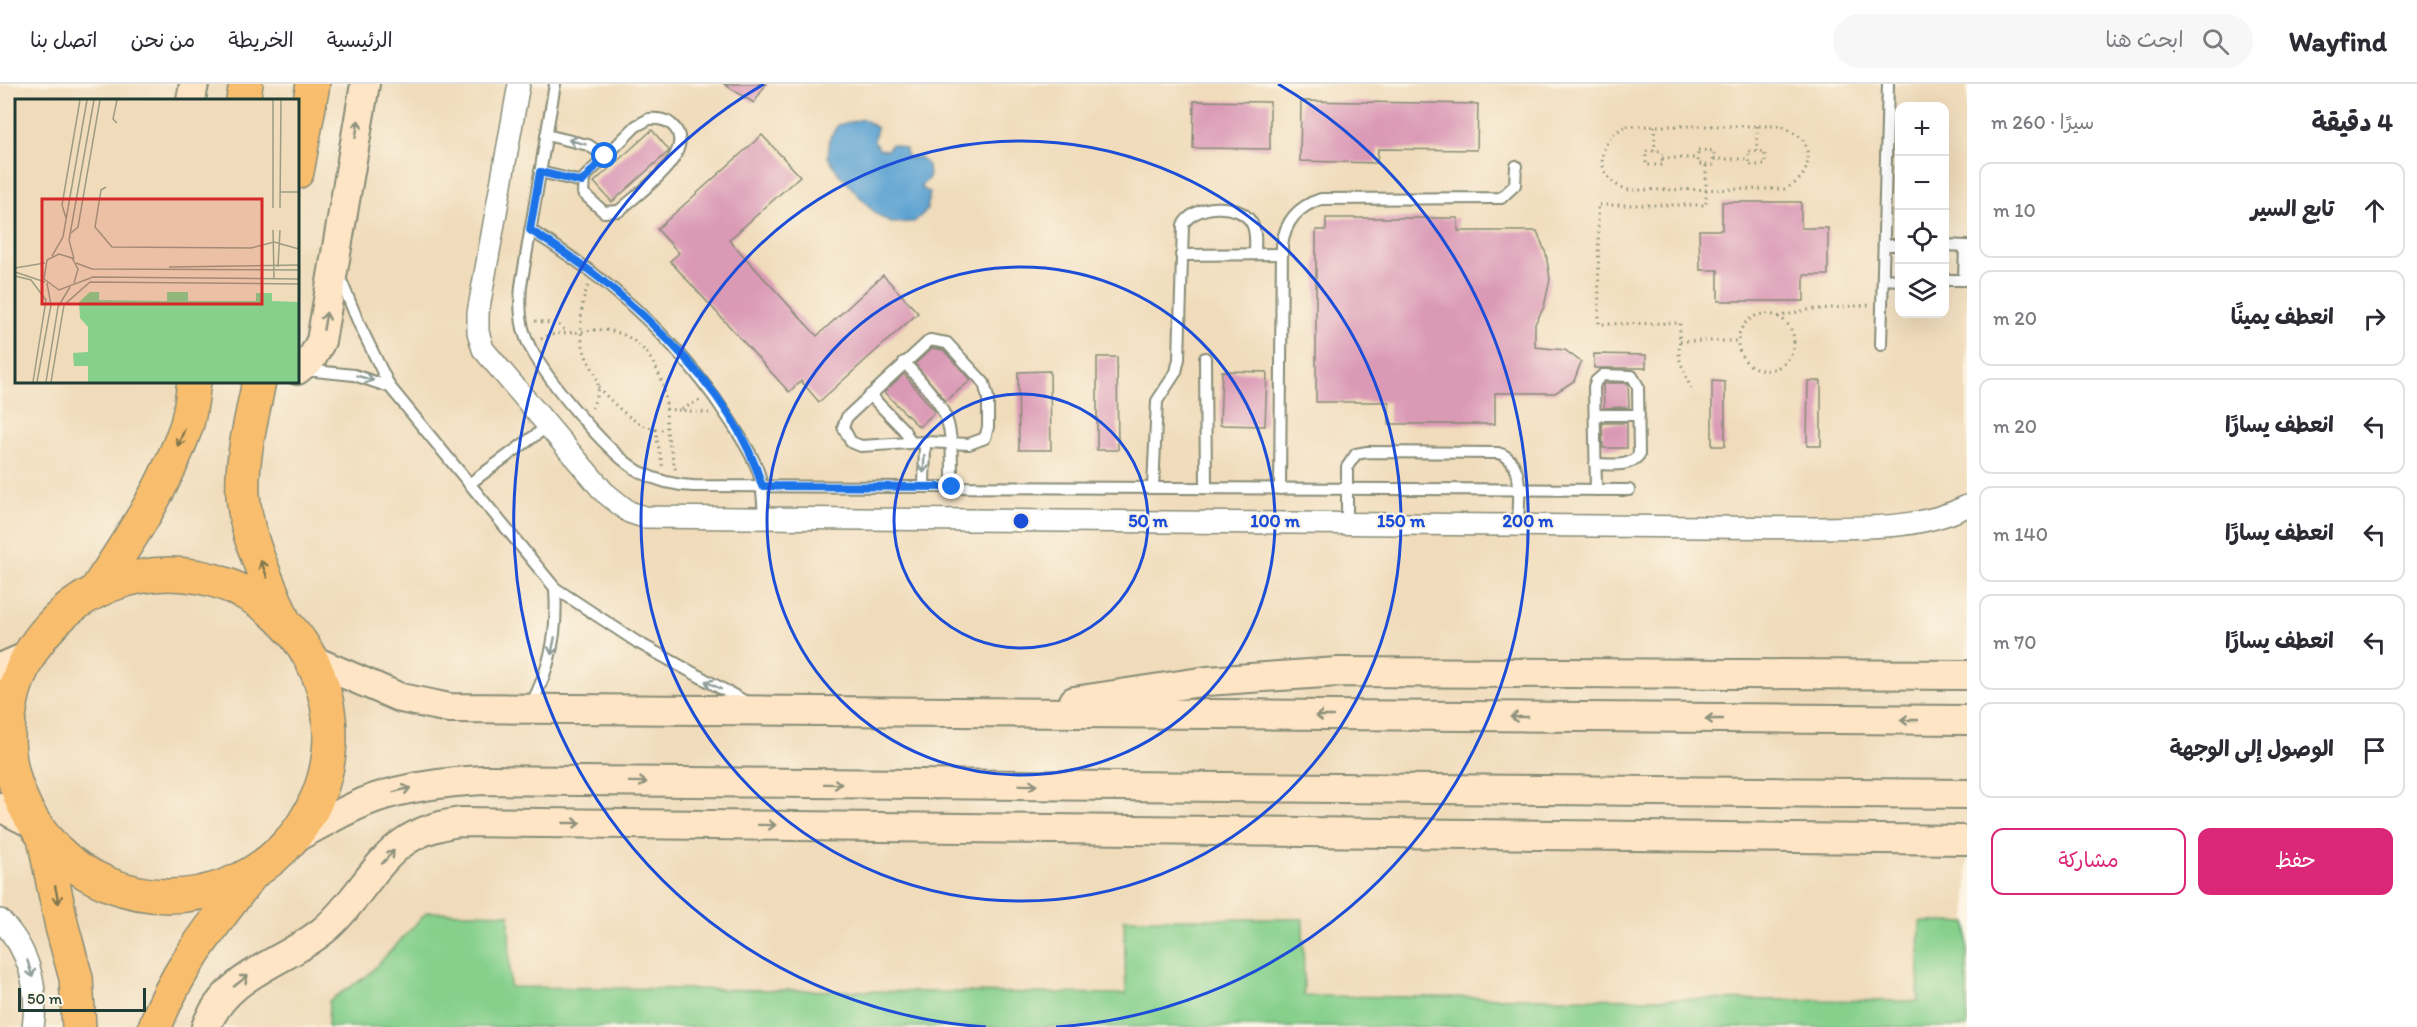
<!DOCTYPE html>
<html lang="ar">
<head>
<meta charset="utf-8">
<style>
  :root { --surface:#fff; --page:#f7f7f7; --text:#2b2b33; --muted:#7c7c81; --line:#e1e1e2; --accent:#db2777 }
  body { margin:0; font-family:Itim,"Playpen Sans Arabic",sans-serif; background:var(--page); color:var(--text); direction:rtl }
  .controls { position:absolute; right:18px; top:18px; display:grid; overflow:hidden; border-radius:12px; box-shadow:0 6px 24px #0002 }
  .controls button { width:54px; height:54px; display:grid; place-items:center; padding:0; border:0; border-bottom:2px solid var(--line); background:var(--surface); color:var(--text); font:30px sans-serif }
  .scale { position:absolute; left:18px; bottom:15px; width:128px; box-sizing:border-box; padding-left:6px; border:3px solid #1f3d34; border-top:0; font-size:16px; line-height:21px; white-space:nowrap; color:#1f3d34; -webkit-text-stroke:4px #fcf5e5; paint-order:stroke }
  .stop { position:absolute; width:18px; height:18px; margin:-14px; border:4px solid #1a73e8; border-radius:50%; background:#fff }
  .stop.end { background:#1a73e8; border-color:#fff; box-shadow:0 2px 6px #0008 }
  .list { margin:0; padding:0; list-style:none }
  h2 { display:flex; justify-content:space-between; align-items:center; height:78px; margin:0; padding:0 24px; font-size:26px }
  h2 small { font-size:20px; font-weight:400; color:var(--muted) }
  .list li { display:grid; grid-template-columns:39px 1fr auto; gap:18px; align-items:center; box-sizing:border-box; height:96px; margin:0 12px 12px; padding:0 12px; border:2px solid var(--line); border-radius:12px }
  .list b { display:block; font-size:22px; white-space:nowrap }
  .list em { font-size:20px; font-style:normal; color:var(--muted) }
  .actions { display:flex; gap:12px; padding:18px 24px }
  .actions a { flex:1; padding:14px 0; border:2px solid var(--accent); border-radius:12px; text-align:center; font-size:21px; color:var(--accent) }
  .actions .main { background:var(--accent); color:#fff }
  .icon { flex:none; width:33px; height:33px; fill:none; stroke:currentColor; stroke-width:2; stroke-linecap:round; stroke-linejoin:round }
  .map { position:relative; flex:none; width:1967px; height:943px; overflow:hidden; direction:ltr }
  header { display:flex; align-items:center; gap:36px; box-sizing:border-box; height:84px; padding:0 30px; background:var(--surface); border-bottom:2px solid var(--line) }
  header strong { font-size:28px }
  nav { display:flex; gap:33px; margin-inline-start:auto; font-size:21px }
  .search { width:420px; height:54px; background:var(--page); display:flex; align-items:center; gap:15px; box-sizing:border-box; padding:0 21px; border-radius:33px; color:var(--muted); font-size:22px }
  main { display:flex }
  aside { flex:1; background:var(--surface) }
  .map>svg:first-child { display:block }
  .green { fill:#86d08c; stroke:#528660; stroke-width:1.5 }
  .water { fill:#5ca2d2; stroke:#3e7083; stroke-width:1.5 }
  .building { fill:#da99b5 }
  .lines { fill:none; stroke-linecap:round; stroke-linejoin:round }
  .lane-casing { stroke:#888c77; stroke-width:14 }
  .street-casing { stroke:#888c77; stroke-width:24 }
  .secondary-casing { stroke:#888c77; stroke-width:32 }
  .primary-casing { stroke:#888c77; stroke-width:36 }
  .path { stroke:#888c77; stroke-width:3; stroke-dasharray:1.5 4.5; stroke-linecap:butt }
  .lane { stroke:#fff; stroke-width:10 }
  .street { stroke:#fff; stroke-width:21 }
  .secondary { stroke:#fde5c5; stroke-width:28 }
  .primary { stroke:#f9be6d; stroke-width:33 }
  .oneway { stroke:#8e917c }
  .oneway2 { stroke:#8f9e9a }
  .oneway3 { stroke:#81774e }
  .route { stroke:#1a73e8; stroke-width:8 }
  .ring { fill:none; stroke:#1d4ed8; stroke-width:3 }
  .inset-road { fill:none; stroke:#9c9c84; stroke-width:1.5 }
  .view { fill:#d62828; fill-opacity:0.15; stroke:#d62828; stroke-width:3 }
  .inset-edge { fill:none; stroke:#1f3d34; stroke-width:3 }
  .centre { fill:#1d4ed8; stroke:#fcf5e5; stroke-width:3 }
  .ring-label { font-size:18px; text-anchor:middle; font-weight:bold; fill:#1d4ed8; stroke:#fcf5e5; stroke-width:4.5; stroke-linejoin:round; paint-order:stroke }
</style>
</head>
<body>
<header>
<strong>Wayfind</strong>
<div class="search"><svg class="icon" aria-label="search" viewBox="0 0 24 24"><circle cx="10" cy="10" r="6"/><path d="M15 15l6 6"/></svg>ابحث هنا</div>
<nav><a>الرئيسية</a><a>الخريطة</a><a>من نحن</a><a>اتصل بنا</a></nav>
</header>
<main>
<aside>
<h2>4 دقيقة<small>سيرًا · 260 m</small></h2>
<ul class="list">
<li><svg class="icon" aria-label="ahead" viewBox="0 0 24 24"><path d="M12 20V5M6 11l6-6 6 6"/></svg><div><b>تابع السير</b></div><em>10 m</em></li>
<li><svg class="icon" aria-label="right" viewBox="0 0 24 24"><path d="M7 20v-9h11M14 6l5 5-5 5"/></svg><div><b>انعطف يمينًا</b></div><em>20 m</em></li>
<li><svg class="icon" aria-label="left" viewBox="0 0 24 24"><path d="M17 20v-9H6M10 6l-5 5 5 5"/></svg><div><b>انعطف يسارًا</b></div><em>20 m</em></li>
<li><svg class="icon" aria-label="left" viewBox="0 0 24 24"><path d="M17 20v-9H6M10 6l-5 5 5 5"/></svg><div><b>انعطف يسارًا</b></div><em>140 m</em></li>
<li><svg class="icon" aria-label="left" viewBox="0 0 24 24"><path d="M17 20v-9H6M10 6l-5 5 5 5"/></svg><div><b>انعطف يسارًا</b></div><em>70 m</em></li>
<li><svg class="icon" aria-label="arrive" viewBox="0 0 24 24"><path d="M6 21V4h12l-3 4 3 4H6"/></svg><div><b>الوصول إلى الوجهة</b></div></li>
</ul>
<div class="actions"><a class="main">حفظ</a><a>مشاركة</a></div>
</aside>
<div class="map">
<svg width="1967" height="943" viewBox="0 0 1967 943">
  <rect width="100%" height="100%" fill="#fcf5e5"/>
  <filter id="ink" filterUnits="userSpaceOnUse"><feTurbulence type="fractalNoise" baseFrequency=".0167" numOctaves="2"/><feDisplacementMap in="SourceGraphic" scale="12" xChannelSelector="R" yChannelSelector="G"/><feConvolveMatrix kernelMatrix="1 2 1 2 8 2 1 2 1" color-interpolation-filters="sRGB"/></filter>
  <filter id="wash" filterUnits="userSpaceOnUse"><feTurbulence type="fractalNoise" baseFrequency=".008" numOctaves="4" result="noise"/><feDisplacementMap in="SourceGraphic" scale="24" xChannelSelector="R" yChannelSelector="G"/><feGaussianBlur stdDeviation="1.35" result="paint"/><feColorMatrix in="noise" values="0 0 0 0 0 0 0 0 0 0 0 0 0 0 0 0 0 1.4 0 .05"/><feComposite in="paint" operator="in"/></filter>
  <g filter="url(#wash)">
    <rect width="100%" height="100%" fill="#f0dbba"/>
    <polygon class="green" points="427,828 509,830 510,903 1126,910 1124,835 1303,835 1304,912 1918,917 1920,838 1967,838 1967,943 328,943 329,917 367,892"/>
    <polygon class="water" points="863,35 877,44 874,57 879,65 887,66 892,60 906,65 907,74 919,73 928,81 929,94 920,103 930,109 927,126 914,138 891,139 875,129 839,90 828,73 830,53 838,41"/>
    <g id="blocks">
      <g class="building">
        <polygon points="724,0 766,0 754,19"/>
        <polygon points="1194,17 1270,18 1270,65 1193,64"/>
        <polygon points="1301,17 1478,20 1477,66 1378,65 1377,79 1300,77"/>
        <polygon points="652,46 669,66 668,68 612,118 594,98"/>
        <polygon points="762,51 800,92 729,156 817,252 883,191 918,229 819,318 801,297 789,308 670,177 679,169 657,145"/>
        <polygon points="1722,118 1801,118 1801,144 1828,144 1828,191 1804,191 1804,217 1718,217 1718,186 1700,186 1699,146 1722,146"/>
        <polygon points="1326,134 1458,134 1458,147 1537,147 1546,170 1550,195 1544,223 1535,240 1535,263 1565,266 1581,278 1574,297 1555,309 1495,309 1495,340 1389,340 1389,318 1316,318 1316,146 1326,146"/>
        <polygon points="932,264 943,266 971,296 946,317 915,280"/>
        <polygon points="1594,270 1646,271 1646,284 1594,284"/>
        <polygon points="1097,273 1117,273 1118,366 1097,366"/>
        <polygon points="1050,287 1051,366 1019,366 1018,288"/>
        <polygon points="1222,287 1267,288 1265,342 1220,341"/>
        <polygon points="904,290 935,328 919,343 884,308"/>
        <polygon points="1712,297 1725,298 1725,362 1712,362"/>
        <polygon points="1808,297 1821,297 1821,362 1807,362"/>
        <polygon points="1606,299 1628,299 1629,323 1604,324 1603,301"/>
        <polygon points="1602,339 1627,339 1627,364 1603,364"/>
      </g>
    </g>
  </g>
  <g filter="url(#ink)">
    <use href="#blocks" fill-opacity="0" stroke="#888c77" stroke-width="1.5"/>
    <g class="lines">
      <g class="lane-casing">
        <g id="lane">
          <path d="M555 0 521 202C519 223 520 246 531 265 549 298 608 370 640 388 657 397 674 401 693 402L1629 406"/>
          <path d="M649 35C658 34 668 35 675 44 696 71 637 110 619 127L604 128 583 109 584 94 636 42Z"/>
          <polyline points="546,51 588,61 605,72"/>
          <polyline points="540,88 582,98"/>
          <path d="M530 146C610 195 680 258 731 338 741 354 753 371 759 390 763 405 763 420 764 435"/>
          <polyline points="1884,161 1900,161"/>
          <polyline points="1944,161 1967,162"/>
          <polyline points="1181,171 1282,170"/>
          <polyline points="340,194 360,242 390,303 555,504 637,558 746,618"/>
          <polyline points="1883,195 1900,196"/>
          <polyline points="1944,196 1967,196"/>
          <polyline points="1964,196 1965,162"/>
          <polygon points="930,256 947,259 984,299 988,314 988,343 985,354 969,360 925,358 861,362 851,358 843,343 847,333"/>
          <polyline points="1881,261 1888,0"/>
          <polyline points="1205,274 1206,404"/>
          <path d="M904 278C952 332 952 331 952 403"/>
          <polyline points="305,286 354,291 390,303"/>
          <polyline points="870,311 904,346 911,358"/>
          <polyline points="1595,331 1639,331"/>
          <path d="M1595 380C1610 380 1629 384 1639 371L1638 302 1632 292 1603 291 1596 297 1594 303 1596 406"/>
          <polyline points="469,400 548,342"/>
          <polyline points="924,403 925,358"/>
          <path d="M1153 404 1157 317 1176 288 1179 275 1183 141C1194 120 1238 117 1251 138 1257 147 1255 160 1255 170"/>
          <path d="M1280 405 1282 161C1285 137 1299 122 1321 115L1501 114 1515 101 1516 82"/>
          <path d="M1347 440V383L1356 370 1367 368 1498 369C1527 377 1518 418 1518 442"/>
          <path d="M530 622C551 584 558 547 555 504"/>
        </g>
      </g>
      <g class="street-casing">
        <g id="street">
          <path d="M519 0 478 229V248L483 265 604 408 629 428 644 433 1813 444C1864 443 1920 446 1967 422"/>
          <path d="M0 836C29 865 39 903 33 943"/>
        </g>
      </g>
      <g class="secondary-casing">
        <g id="secondary">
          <polyline points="191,16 194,0"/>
          <polyline points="297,286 312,274 321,257 365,0"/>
          <polyline points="310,575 401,614 449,624 1967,636"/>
          <polyline points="0,584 28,572"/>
          <polyline points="1074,617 1207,597 1338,588 1967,591"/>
          <polyline points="0,723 33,740"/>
          <path d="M292 755C319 742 346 724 375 714 410 702 446 698 484 696L1967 710"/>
          <path d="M206 943C227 889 283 880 324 846 355 820 374 779 404 758 421 746 440 741 460 738L1967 756"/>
        </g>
      </g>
      <g class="primary-casing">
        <g id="primary">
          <polyline points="243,16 246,0"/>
          <polyline points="297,88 313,0"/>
          <path d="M259 297C252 334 241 373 243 411 246 455 268 497 284 538"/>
          <circle cx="169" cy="651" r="161"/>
          <path d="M95 508C130 455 165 404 186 343 191 328 192 312 194 297"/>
          <polyline points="44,754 62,843 76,894 79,943"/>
          <path d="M155 943C176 885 214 840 251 791"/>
        </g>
      </g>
      <g class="path">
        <path d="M1627 42H1782L1802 54C1814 75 1807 96 1784 105L1627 106C1593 94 1595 56 1627 42Z"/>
        <polyline points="1654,42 1655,67"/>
        <polyline points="1757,42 1757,67"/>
        <polygon points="1698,66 1714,67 1713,81 1698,80"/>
        <rect x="1646" y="67" width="16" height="14"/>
        <polygon points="1749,67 1765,68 1765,81 1749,81"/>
        <polyline points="1662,74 1698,74"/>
        <polyline points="1714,75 1749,75"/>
        <path d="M588 202C581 217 579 245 583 262 590 292 607 288 592 324"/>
        <circle cx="1766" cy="258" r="28"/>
        <polyline points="1778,233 1806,226 1869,221"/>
        <polyline points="535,237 558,240 567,248"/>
        <path d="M541 255C554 247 571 250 586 247 629 239 657 270 665 311 667 323 666 335 667 347 669 361 673 374 676 388"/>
        <polyline points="1680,257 1738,257"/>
        <path d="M598 303C617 323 638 347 667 346"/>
        <polyline points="1691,305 1679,274 1680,239 1599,240 1598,121 1706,121 1706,81"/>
        <polyline points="666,325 709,329"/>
        <polyline points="682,325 700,316"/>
        <polyline points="655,345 663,385"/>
      </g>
      <use href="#lane" class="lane"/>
      <use href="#street" class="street"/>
      <use href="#secondary" class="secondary"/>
      <use href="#primary" class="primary"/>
    </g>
    <defs><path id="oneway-shaft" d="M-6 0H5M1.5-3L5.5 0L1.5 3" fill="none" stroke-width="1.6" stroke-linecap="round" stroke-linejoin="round" transform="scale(1.5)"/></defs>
    <g class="oneway">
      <use href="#oneway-shaft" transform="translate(357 45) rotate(-80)"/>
      <use href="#oneway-shaft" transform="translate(325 237) rotate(-80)"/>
      <use href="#oneway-shaft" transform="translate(1324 632) rotate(-180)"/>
      <use href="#oneway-shaft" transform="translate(1519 633) rotate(-180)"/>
      <use href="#oneway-shaft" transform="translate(1714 635) rotate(-180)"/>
      <use href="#oneway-shaft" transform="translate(1909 636) rotate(-180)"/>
      <use href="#oneway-shaft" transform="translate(638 698) rotate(1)"/>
      <use href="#oneway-shaft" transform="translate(833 700) rotate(1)"/>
      <use href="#oneway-shaft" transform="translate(1028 701) rotate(1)"/>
      <use href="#oneway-shaft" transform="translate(402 706) rotate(-14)"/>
      <use href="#oneway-shaft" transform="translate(572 739)"/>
      <use href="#oneway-shaft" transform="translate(767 741) rotate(1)"/>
      <use href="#oneway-shaft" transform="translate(388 773) rotate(-48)"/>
      <use href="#oneway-shaft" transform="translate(241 897) rotate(-38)"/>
    </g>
    <g class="oneway2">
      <use href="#oneway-shaft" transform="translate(577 58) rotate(-165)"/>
      <use href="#oneway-shaft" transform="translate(365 294) rotate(16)"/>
      <use href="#oneway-shaft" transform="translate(924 380) rotate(92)"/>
      <use href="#oneway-shaft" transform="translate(553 562) rotate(101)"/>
      <use href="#oneway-shaft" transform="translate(713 601) rotate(-152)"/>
      <use href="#oneway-shaft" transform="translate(30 885) rotate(73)"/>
    </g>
    <g class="oneway3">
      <use href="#oneway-shaft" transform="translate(181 354) rotate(112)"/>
      <use href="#oneway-shaft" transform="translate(264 485) rotate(-111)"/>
      <use href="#oneway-shaft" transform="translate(57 811) rotate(78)"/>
    </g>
  </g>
  <g class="lines" filter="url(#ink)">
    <path class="route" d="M605 72 582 98 540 88 530 146C617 199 734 301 762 402L952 403"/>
  </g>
  <g class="ring">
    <circle cx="1021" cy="437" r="127"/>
    <circle cx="1021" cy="437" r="254"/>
    <circle cx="1021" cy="437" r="380"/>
    <path d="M986 943A507 507 0 0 1 764 0M1278 0A507 507 0 0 1 1056 943"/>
  </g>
  <g transform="translate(15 15)">
    <rect width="284" height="284" fill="#f0dbba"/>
    <path d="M75 193H84V201L152 202V193H173V202H241V194H257V202L283 203V283H73V267H59L58 254 73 253V228L65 219 64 203Z" fill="#86d08c"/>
    <path class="inset-road" d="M102 24 98 20 102 1M91 88 86 91 80 128 97 148 236 149 259 143 284 150M265 93H284M258 109V1M265 109 266 1M51 119 47 106 65 1M258 131 259 179M56 134 63 128 85 1M37 157 48 138 72 1M59 160 54 141 79 1M61 164 77 170 284 171M154 168 284 166M263 168 265 131M0 169 30 164M0 173 30 183M0 177 16 181 31 201 18 283M59 184 63 170 57 159 44 155 32 161 29 180 44 191 78 178 284 180M22 283 36 206 32 184M31 283 43 208 55 188M36 283 49 206 75 183 284 185"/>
    <path class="view" d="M27 100H247V205H27Z"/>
    <rect width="284" height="284" class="inset-edge"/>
  </g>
  <circle cx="1021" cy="437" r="9" class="centre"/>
  <g class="ring-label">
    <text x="1148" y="443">50 m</text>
    <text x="1275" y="443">100 m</text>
    <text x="1401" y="443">150 m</text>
    <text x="1528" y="443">200 m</text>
  </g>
</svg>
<div class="controls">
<button>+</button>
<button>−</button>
<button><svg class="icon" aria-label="locate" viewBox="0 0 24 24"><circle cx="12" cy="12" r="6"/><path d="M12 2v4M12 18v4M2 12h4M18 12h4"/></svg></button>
<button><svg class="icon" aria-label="layers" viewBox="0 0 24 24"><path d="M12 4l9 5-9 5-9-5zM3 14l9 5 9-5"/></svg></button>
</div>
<div class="scale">50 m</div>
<div class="stop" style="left:605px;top:72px"></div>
<div class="stop end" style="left:952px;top:403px"></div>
</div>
</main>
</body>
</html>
